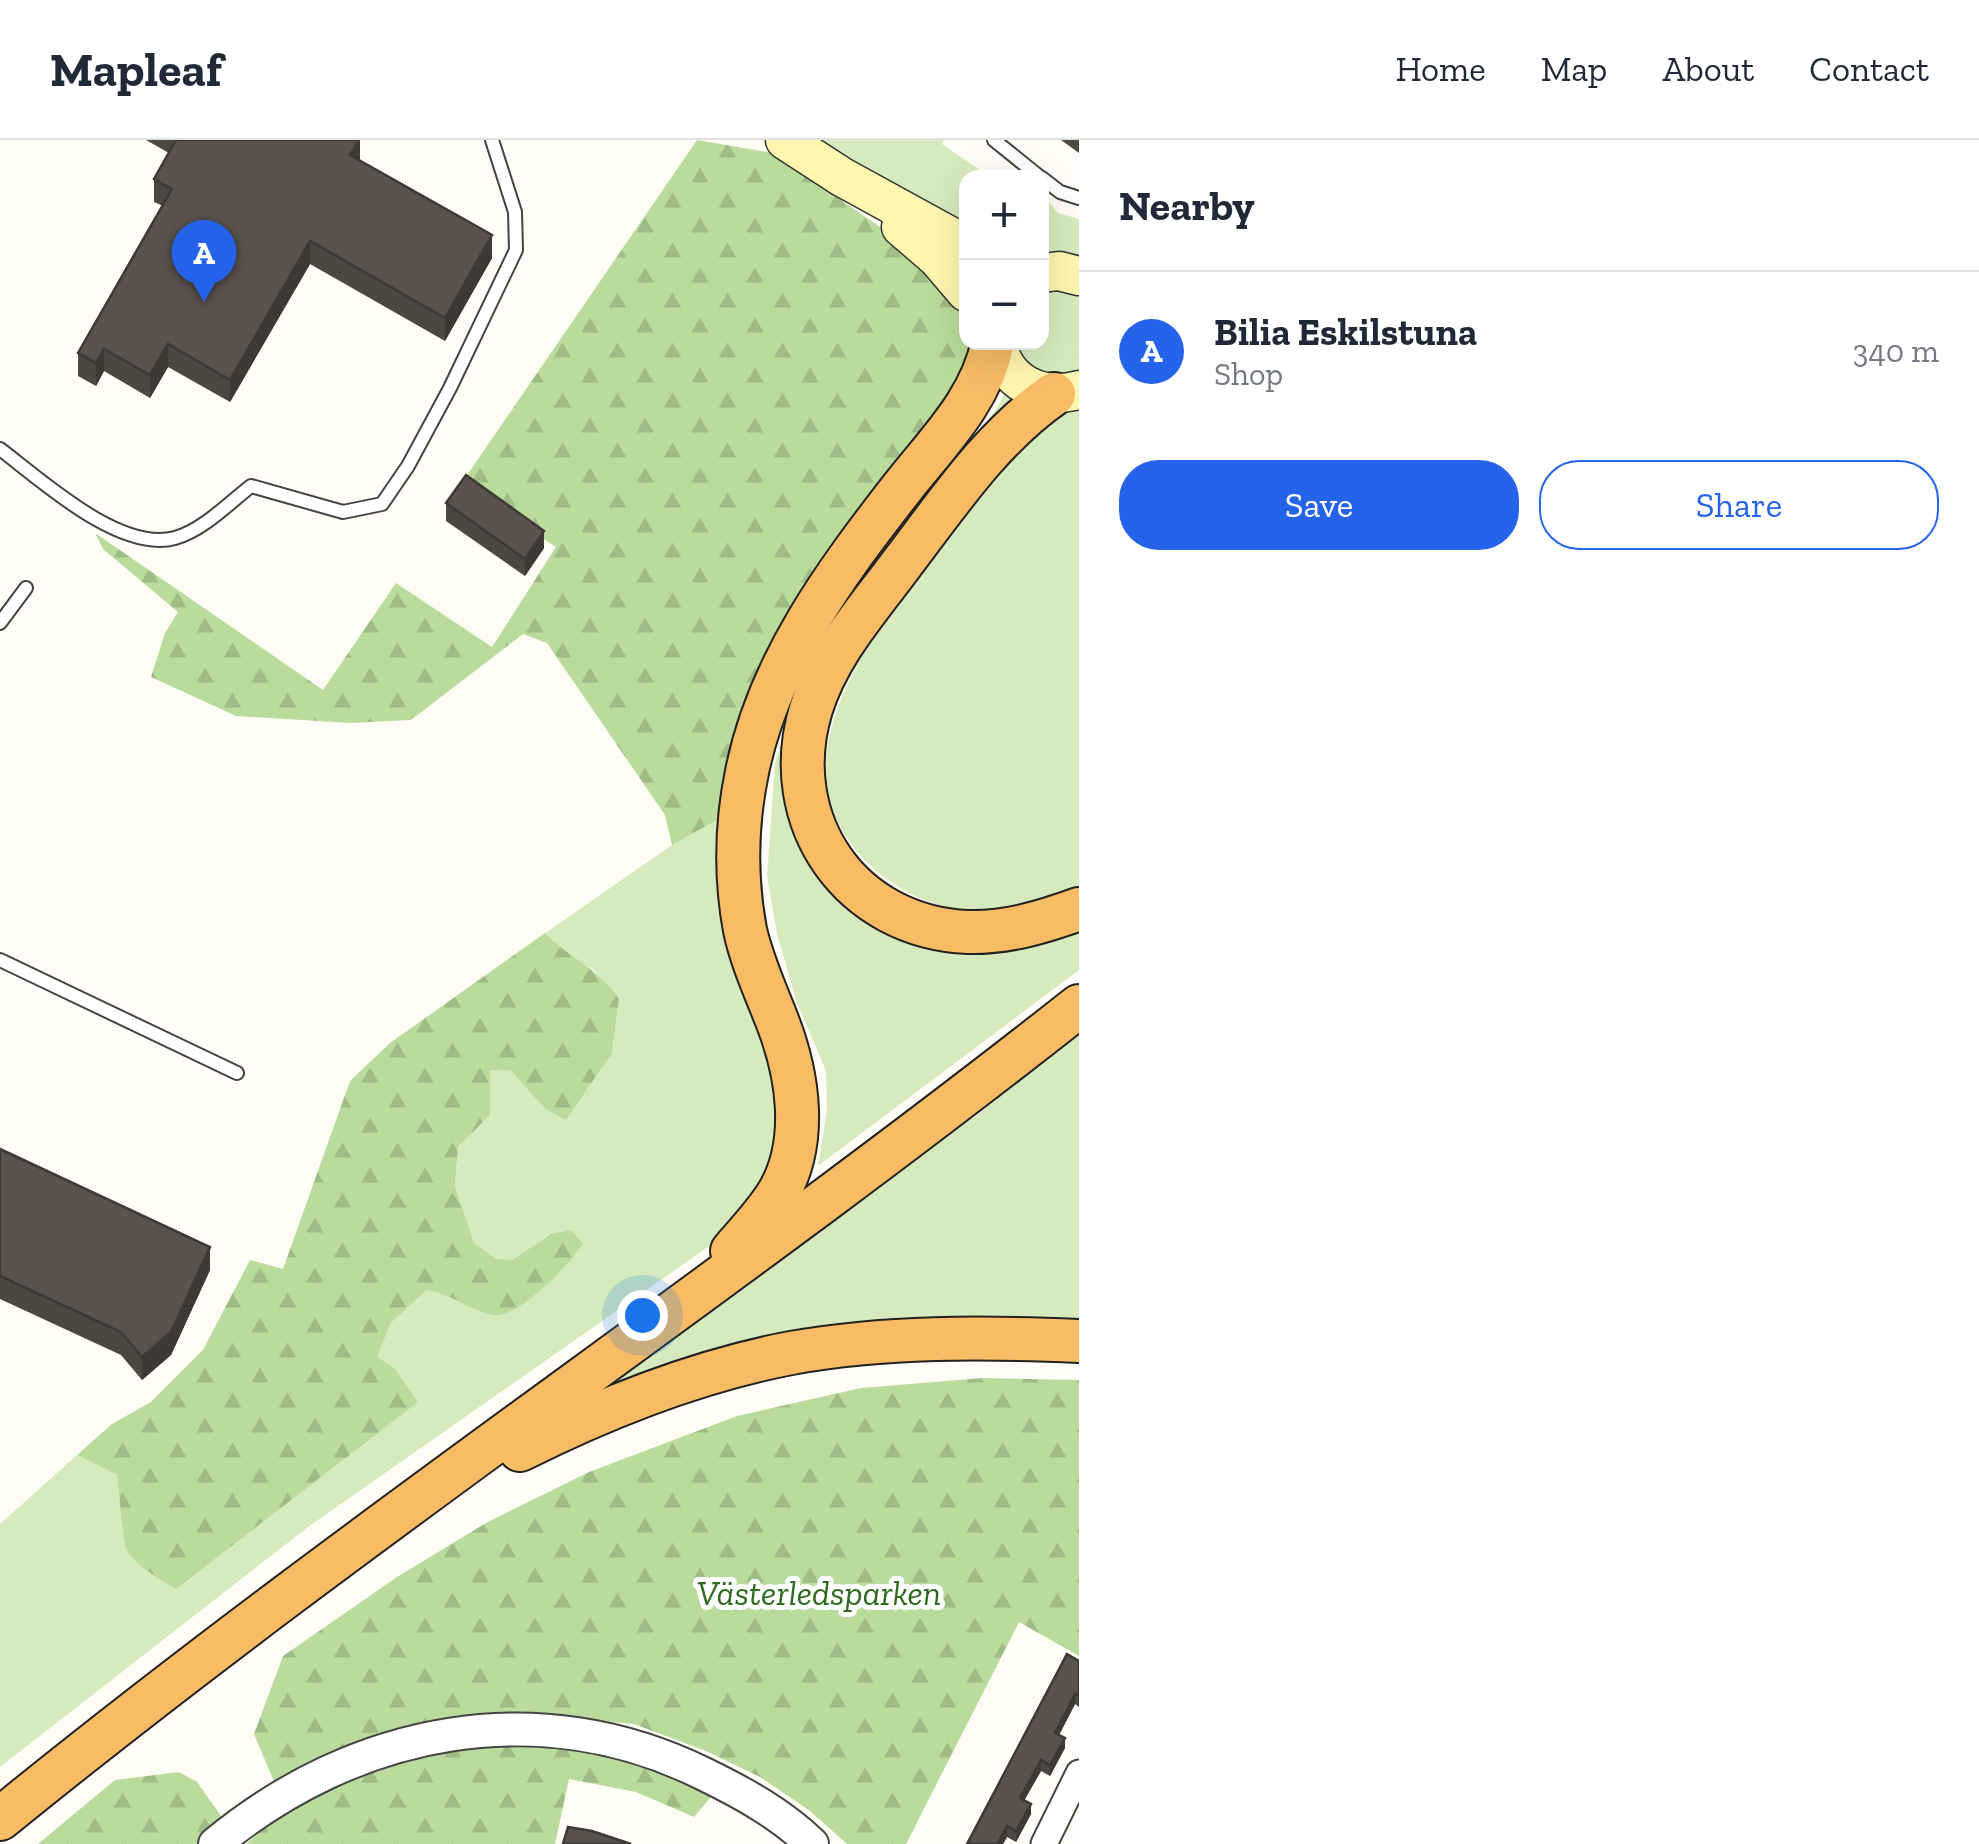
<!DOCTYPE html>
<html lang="en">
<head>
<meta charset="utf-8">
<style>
  :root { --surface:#fff; --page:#f6f6f7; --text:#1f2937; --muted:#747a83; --line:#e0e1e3; --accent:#2563eb }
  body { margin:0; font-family:"Zilla Slab",serif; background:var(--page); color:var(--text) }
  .controls { position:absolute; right:30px; top:30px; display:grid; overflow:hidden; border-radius:20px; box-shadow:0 10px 40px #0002 }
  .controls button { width:90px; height:90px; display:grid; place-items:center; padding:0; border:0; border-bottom:2px solid var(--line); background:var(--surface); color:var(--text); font:50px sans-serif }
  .you { position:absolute; left:642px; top:1175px; width:35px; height:35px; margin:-25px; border:8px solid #fff; border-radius:50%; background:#1a73e8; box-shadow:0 0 0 15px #1a73e833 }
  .badge { display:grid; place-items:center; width:65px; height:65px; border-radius:50%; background:var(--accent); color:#fff; font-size:32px; font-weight:700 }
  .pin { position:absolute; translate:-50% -82px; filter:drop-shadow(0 2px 5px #0008) }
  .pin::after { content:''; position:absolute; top:52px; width:35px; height:30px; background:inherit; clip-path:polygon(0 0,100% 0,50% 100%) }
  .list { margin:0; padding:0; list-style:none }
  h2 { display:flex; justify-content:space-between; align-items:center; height:130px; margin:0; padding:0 40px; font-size:42px }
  h2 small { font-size:32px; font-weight:400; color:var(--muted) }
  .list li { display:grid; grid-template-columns:65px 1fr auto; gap:30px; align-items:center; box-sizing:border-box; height:160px; padding:0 40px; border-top:2px solid var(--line) }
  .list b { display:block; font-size:38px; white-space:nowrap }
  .list p { margin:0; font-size:32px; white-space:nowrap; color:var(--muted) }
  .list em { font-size:32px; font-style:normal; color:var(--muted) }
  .actions { display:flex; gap:20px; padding:30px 40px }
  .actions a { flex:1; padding:22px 0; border:2px solid var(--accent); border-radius:40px; text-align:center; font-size:35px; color:var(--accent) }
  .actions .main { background:var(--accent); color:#fff }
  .map { position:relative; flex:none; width:1079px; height:1704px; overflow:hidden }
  header { display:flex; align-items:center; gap:60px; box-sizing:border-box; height:140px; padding:0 50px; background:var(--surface); border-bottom:2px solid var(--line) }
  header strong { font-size:48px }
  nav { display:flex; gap:55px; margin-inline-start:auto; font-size:35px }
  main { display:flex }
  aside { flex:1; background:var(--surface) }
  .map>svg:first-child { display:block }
  .grass { fill:#d5ebbd }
  .forest { fill:url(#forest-firs) }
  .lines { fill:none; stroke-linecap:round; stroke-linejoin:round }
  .service-casing { stroke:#444; stroke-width:16 }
  .minor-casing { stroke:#444; stroke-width:29 }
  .tertiary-casing { stroke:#444; stroke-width:36 }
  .secondary-casing { stroke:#333; stroke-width:41 }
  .trunk-casing { stroke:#222; stroke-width:46 }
  .service { stroke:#fff; stroke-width:12 }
  .minor { stroke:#fff; stroke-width:25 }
  .tertiary { stroke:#fff; stroke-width:32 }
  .secondary { stroke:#fff6b0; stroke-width:38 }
  .trunk { stroke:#f7bc64; stroke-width:42 }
  .wall { fill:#4d4742 }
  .shaded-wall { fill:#3f3936 }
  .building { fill:#5a524d; stroke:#3f3936; stroke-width:2.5 }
  .labels { text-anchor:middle; stroke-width:10; stroke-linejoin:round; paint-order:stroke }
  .park-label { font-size:35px; font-style:italic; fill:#2f6b1f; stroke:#fff }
</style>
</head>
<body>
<header>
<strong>Mapleaf</strong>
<nav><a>Home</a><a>Map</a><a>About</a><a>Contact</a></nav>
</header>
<main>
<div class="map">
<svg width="1079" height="1704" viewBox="0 0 1079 1704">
  <defs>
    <pattern id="forest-firs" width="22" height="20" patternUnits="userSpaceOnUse" patternTransform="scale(2.5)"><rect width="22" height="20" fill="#b9dc9c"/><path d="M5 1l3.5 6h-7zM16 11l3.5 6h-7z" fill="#9ebc85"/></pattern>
  </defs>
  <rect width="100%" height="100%" fill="#fffdf5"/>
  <g class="grass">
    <polygon points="820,0 944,0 942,4 990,37 966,38 966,92 938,79"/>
    <polygon points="1046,58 1058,73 1079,79 1079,116 1042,116 1042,64"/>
    <path d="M1062 151 1079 156V229C1053 244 1023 231 1015 203L1042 202V152Z"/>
    <polygon points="1008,246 1024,255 805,566 854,761 1079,790 1079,830 818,1026 827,969 826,931 797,863 777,794 767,736 775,623 795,562 854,457 999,265"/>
    <path d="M1079 272V755C1051 761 1018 773 989 773 900 773 809 697 828 603 836 562 855 527 877 491L1023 298 1060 273Z"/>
    <polygon points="719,679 716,738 732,821 769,912 781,953 775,1029 725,1095 308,1387 0,1627 0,1384 77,1315 117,1335 125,1406 376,1217 390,1184 426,1149 447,1153 473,1168 551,1094 512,1120 496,1120 473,1103 455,1046 458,1007 490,975 490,930 510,930 544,968 612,913 619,859 593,829 566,815 545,793 672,705"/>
    <polygon points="1079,892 1079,1183 979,1180 545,1284 976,976"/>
  </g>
  <g class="forest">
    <polygon points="697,0 773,13 929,121 966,182 966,202 979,203 719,679 672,705 665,675 547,503 523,494 411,580 350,583 236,576 151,537 165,493 178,472 103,409 95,393 323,550 396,443 492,507 556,407 461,344"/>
    <path d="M545 793C569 818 600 829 619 859L612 913 566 980 544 968 510 930H490V975L458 1007 455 1046 474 1103 496 1119 512 1120 551 1094 571 1090 583 1103C572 1123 517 1180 493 1175 468 1170 451 1153 426 1150L390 1184 377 1217 394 1228 418 1262 176 1449C159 1438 136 1427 126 1408 123 1402 119 1348 117 1335L77 1315 112 1284 151 1262 203 1210 250 1120 283 1129 350 941 390 903Z"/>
    <polygon points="983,1238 1079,1240 1079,1516 1019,1482 906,1704 847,1704 810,1671 760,1637 706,1611 634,1584 536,1575 275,1644 254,1594 283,1516 397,1437 486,1383 589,1332 737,1276 861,1248"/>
    <path d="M538 1605 612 1612 715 1652 694 1677 636 1652 569 1639 555 1704H246C300 1656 381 1625 452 1612 480 1608 510 1607 538 1605Z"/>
    <polygon points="179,1632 197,1642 224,1680 196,1704 38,1704 115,1640"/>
  </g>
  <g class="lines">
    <g class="service-casing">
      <g id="service">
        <polyline points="994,0 1041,38"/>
        <polyline points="1042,38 1060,52 1079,58"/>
        <path d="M0 309C41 340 120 413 175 398 203 390 228 364 251 346L343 372 382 364 408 326 450 248 516 110 515 72 492 0"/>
        <polyline points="0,483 26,448"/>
        <polyline points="0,820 237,933"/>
      </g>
    </g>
    <g class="minor-casing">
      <polyline id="minor" points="1044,1704 1079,1633"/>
    </g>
    <g class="tertiary-casing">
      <path id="tertiary" d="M215 1704C355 1588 538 1552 704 1634 743 1653 781 1674 812 1704"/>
    </g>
    <g class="secondary-casing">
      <g id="secondary">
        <polyline points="785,0 842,37 966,105"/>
        <polyline points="901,87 937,118 966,152"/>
        <polyline points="1042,133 1059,131 1079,136"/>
        <path d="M997 202C1004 243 1041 260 1079 250"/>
      </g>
    </g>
    <g class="trunk-casing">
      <g id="trunk">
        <path d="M1054 254C992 297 948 363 903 422 869 468 828 513 811 569 777 682 851 787 968 792 1007 793 1043 782 1079 769"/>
        <path d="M732 1111C748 1092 766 1074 779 1052 808 1001 798 935 778 883 766 852 752 822 745 790 735 736 736 685 747 632 769 523 835 434 902 348 938 302 981 261 993 202"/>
        <path d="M520 1310C606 1267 697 1231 791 1213 886 1196 983 1197 1079 1201"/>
        <path d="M0 1679C349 1395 726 1145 1079 866"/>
      </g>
    </g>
    <use href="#service" class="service"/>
    <use href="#minor" class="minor"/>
    <use href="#tertiary" class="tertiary"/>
    <use href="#secondary" class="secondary"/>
    <use href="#trunk" class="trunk"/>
  </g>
  <g class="wall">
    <polygon points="146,0 360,0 360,20 492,118 445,201 310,124 230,262 168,227 150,258 104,231 96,246 78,236 78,213 163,66 154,62 154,39 169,13"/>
    <polygon points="1061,0 1079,0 1079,13"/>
    <polygon points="446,363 544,408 525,436 446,381"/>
    <polygon points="0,1009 210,1130 171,1215 142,1240 121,1215 0,1159"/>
    <polygon points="1079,1521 1079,1567 1075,1564 1059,1595 1065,1608 1050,1636 1041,1631 1024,1660 1031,1674 1016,1702 1007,1697 1003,1704 967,1704"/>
  </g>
  <g class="shaded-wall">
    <polygon points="359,0 360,0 360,21 350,15"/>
    <polygon points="492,95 492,118 445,201 445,178"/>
    <polygon points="310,101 310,124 230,262 230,240"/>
    <polygon points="168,204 168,227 150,258 150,235"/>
    <polygon points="104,209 104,231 96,246 96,223"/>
    <polygon points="544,391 544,408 525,436 525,419"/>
    <polygon points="210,1107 210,1130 171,1215 142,1240 142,1217"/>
    <polygon points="1075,1554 1075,1564 1055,1603 1055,1593"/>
    <polygon points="1065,1598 1065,1608 1050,1636 1050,1625"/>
    <polygon points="1041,1620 1041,1631 1020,1668 1020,1658"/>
    <polygon points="1031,1664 1031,1674 1016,1702 1016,1691"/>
    <polygon points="1007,1686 1007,1697 1003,1704 997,1704"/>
  </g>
  <g class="building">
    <polygon points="176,0 359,0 350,15 492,95 445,178 310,101 230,240 168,204 150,235 104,209 96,223 78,213 172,49 154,39"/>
    <polygon points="466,335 544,391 525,419 446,363"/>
    <polygon points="0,1009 210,1107 171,1192 142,1217 121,1192 0,1136"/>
    <polygon points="1067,1514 1079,1521 1079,1556 1075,1554 1055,1593 1065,1598 1050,1625 1041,1620 1020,1658 1031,1664 1016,1691 1007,1686 997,1704 967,1704"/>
    <polygon points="568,1687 592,1691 631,1704 563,1704"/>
  </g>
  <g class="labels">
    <g class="park-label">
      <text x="819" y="1465">Västerledsparken</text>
    </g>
  </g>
</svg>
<div class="controls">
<button>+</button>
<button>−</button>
</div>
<div class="you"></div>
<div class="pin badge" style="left:204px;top:162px">A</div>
</div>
<aside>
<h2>Nearby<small></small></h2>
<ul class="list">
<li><span class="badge">A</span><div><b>Bilia Eskilstuna</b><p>Shop</p></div><em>340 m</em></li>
</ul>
<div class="actions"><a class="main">Save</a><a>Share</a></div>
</aside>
</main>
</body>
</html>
